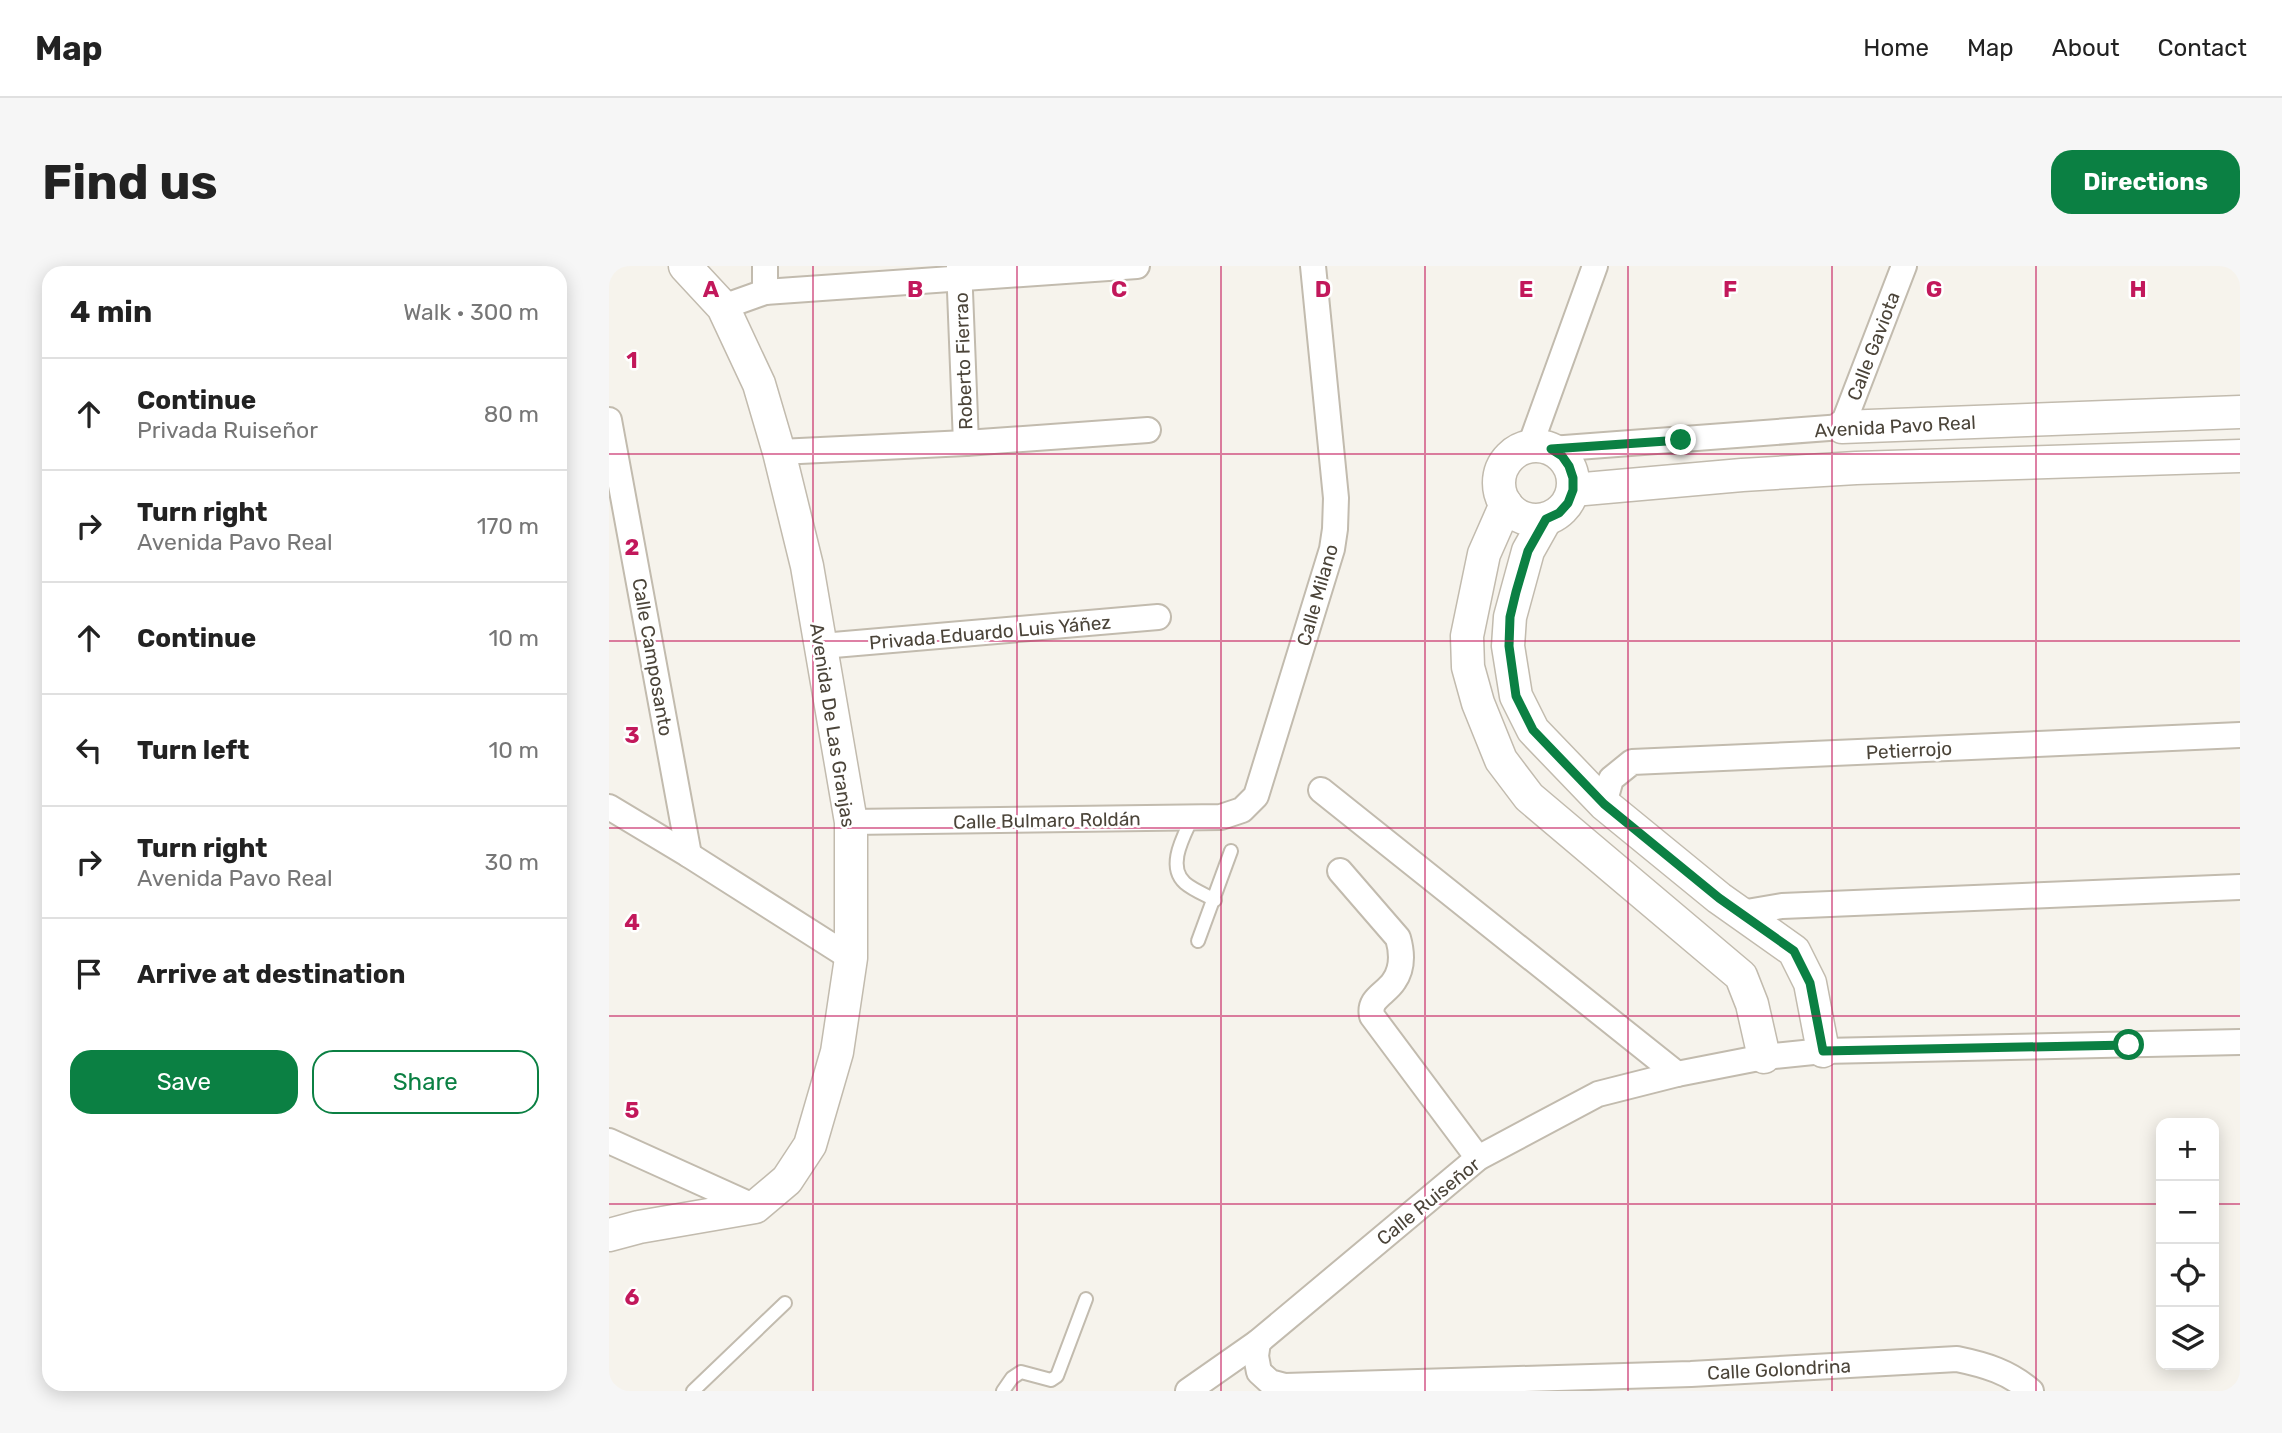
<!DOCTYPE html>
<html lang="en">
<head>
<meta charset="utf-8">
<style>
  :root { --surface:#fff; --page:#f6f6f6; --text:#222; --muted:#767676; --line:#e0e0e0; --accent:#0b8043 }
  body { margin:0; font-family:Rubik,sans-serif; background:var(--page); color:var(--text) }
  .controls { position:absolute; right:21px; bottom:21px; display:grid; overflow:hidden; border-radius:14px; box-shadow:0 4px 18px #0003 }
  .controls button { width:63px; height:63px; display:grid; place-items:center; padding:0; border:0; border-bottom:2px solid var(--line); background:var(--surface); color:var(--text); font:35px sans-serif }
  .stop { position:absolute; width:21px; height:21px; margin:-16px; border:5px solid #0b8043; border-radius:50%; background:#fff }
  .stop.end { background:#0b8043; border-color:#fff; box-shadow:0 2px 7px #0008 }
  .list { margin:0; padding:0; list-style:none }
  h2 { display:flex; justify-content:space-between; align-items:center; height:91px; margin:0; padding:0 28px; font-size:30px }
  h2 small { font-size:23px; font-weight:400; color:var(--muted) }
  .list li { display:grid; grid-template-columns:46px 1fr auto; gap:21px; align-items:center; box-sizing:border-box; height:112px; padding:0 28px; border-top:2px solid var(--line) }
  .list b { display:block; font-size:26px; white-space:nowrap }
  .list p { margin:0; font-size:23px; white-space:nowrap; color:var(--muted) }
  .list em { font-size:23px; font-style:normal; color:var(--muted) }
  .actions { display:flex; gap:14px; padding:21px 28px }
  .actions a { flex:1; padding:16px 0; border:2px solid var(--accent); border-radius:21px; text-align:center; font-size:24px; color:var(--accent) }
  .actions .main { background:var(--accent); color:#fff }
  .icon { flex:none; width:38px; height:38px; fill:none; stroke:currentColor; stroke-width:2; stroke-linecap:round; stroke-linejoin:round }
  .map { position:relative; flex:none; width:1631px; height:1125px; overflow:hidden; border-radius:21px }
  header { display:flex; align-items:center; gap:42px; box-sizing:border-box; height:98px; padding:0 35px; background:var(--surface); border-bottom:2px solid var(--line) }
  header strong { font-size:33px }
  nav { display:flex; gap:38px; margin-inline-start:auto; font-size:24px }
  .intro { display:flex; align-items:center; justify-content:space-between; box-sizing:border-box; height:168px; padding:0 42px }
  h1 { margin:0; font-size:49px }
  .button { padding:18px 32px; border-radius:21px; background:var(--accent); color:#fff; font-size:24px; font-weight:700 }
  main { display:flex; gap:42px; padding:0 42px }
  aside { flex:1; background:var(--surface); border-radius:21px; box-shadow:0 4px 18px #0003 }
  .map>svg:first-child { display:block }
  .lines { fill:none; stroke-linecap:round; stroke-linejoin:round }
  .service-casing { stroke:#c2bbae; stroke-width:16 }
  .minor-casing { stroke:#c2bbae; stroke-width:28 }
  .tertiary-casing { stroke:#c2bbae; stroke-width:35 }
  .service { stroke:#fff; stroke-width:12 }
  .minor { stroke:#fff; stroke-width:24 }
  .tertiary { stroke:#fff; stroke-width:32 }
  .route { stroke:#0b8043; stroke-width:9 }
  .grid { fill:none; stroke:#c2185b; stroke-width:2; stroke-opacity:0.55 }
  .labels { text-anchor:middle; stroke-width:5; stroke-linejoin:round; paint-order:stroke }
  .street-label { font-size:19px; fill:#4b4439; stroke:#fff }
  .grid-label { font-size:23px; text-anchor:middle; font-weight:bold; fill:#c2185b; stroke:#fff; stroke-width:5; stroke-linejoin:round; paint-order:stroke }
</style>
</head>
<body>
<header>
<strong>Map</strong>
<nav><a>Home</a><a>Map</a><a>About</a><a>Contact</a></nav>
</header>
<div class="intro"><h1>Find us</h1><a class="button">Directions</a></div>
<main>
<aside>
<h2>4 min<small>Walk · 300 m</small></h2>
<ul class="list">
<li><svg class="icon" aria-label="ahead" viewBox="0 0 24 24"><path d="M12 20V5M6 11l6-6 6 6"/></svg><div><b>Continue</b><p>Privada Ruiseñor</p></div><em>80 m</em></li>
<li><svg class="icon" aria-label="right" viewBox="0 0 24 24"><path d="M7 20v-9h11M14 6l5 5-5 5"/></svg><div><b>Turn right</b><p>Avenida Pavo Real</p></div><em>170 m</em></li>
<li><svg class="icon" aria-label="ahead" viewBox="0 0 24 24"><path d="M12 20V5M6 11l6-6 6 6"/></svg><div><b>Continue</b></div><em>10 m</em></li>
<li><svg class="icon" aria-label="left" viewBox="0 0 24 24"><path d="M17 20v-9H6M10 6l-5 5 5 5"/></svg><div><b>Turn left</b></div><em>10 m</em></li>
<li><svg class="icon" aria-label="right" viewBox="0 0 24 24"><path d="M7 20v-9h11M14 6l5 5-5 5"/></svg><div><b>Turn right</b><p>Avenida Pavo Real</p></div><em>30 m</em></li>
<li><svg class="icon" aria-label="arrive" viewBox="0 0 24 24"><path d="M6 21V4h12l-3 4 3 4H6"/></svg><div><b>Arrive at destination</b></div></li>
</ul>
<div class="actions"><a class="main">Save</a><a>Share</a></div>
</aside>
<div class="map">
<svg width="1631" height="1125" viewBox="0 0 1631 1125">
  <rect width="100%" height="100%" fill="#f6f3ec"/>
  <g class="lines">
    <g class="service-casing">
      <g id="service">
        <path d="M583 552C575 570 557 600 576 617 584 624 597 629 606 634"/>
        <polyline points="589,675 622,585"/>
        <polyline points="84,1125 176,1037"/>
        <polyline points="394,1125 403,1112 412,1106 442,1114 448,1110 477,1033"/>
      </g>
    </g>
    <g class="minor-casing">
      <g id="minor">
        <polyline points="156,0 156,26"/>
        <polyline points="350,0 357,177"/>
        <polyline points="114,41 156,26 528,0"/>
        <polyline points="0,154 80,589"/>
        <polyline points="921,180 986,0"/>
        <polyline points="942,183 1233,161 1295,0"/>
        <polyline points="170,186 357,177 539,164"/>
        <polyline points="213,380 549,351"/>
        <polyline points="712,524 1068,808"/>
        <polyline points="995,538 1002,513 1023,496 1631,469"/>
        <polyline points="0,541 80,589 242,692"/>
        <polyline points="242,556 612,551 633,544 647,530 723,283 726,263 727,232 704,0"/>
        <path d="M731 605 789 672C793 686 794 702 785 715 777 728 759 732 763 750L869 892"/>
        <polyline points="1132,647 1173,640 1631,621"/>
        <polyline points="0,875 146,941"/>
        <path d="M649 1076 647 1090 650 1106 661 1116 676 1120 1082 1108 1348 1093C1377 1099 1400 1106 1422 1125"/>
        <polyline points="579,1125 649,1076 869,892 989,828 1068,808 1155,791 1214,785 1631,776"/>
      </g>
    </g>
    <g class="tertiary-casing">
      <g id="tertiary">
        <polyline points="1233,161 1631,146"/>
        <circle cx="927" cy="217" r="37"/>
        <polyline points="964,224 1133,209 1247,202 1631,190"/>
        <polyline points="897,238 875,288 858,370 859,401 869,437 892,494 920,531 1132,710 1143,738 1155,791"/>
        <polyline points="937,253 919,285 901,351 899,380 907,430 924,464 995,538 1110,632 1185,685 1201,717 1214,785"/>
        <polyline points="0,969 30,961 146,941 178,914 201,879 228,786 242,692 242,556 198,300 170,186 150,118 114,41 76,0"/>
      </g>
    </g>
    <use href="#service" class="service"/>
    <use href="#minor" class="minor"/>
    <use href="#tertiary" class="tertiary"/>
  </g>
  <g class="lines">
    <polyline class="route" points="1072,174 942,183 953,190 960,200 964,212 964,224 959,237 950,247 937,253 919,285 907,326 901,351 900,380 907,430 924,464 995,538 1110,632 1185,685 1201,717 1214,785 1520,779"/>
  </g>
  <path class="grid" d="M204 0V1125M408 0V1125M612 0V1125M816 0V1125M1019 0V1125M1223 0V1125M1427 0V1125M0 188H1631M0 375H1631M0 562H1631M0 750H1631M0 938H1552M1605 938H1631"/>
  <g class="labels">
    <g class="street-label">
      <text transform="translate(1264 80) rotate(-69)" y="7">Calle Gaviota</text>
      <text transform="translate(354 95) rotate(-92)" y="7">Roberto Fierrao</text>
      <text transform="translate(1286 160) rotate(-3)" y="7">Avenida Pavo Real</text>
      <text transform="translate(708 329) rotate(-74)" y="7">Calle Milano</text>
      <text transform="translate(381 366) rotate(-5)" y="7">Privada Eduardo Luis Yáñez</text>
      <text transform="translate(44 391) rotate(80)" y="7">Calle Camposanto</text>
      <text transform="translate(224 459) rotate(81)" y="7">Avenida De Las Granjas</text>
      <text transform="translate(1300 484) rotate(-3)" y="7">Petierrojo</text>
      <text transform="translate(438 554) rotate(-1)" y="7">Calle Bulmaro Roldán</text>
      <text transform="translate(819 935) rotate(-39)" y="7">Calle Ruiseñor</text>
      <text transform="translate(1170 1103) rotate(-3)" y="7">Calle Golondrina</text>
    </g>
  </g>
  <g class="grid-label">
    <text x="102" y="31">A</text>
    <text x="306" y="31">B</text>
    <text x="510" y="31">C</text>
    <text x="714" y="31">D</text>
    <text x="917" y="31">E</text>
    <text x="1121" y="31">F</text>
    <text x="1325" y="31">G</text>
    <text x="1529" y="31">H</text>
    <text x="23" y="102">1</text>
    <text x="23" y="289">2</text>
    <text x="23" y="477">3</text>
    <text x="23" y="664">4</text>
    <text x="23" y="852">5</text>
    <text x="23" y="1039">6</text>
  </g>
</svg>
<div class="controls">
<button>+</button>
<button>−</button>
<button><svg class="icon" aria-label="locate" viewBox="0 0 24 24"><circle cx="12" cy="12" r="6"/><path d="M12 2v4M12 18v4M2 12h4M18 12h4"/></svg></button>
<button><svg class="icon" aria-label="layers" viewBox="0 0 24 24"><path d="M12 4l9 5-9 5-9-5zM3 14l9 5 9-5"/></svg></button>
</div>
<div class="stop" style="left:1520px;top:779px"></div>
<div class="stop end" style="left:1072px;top:174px"></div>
</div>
</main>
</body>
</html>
